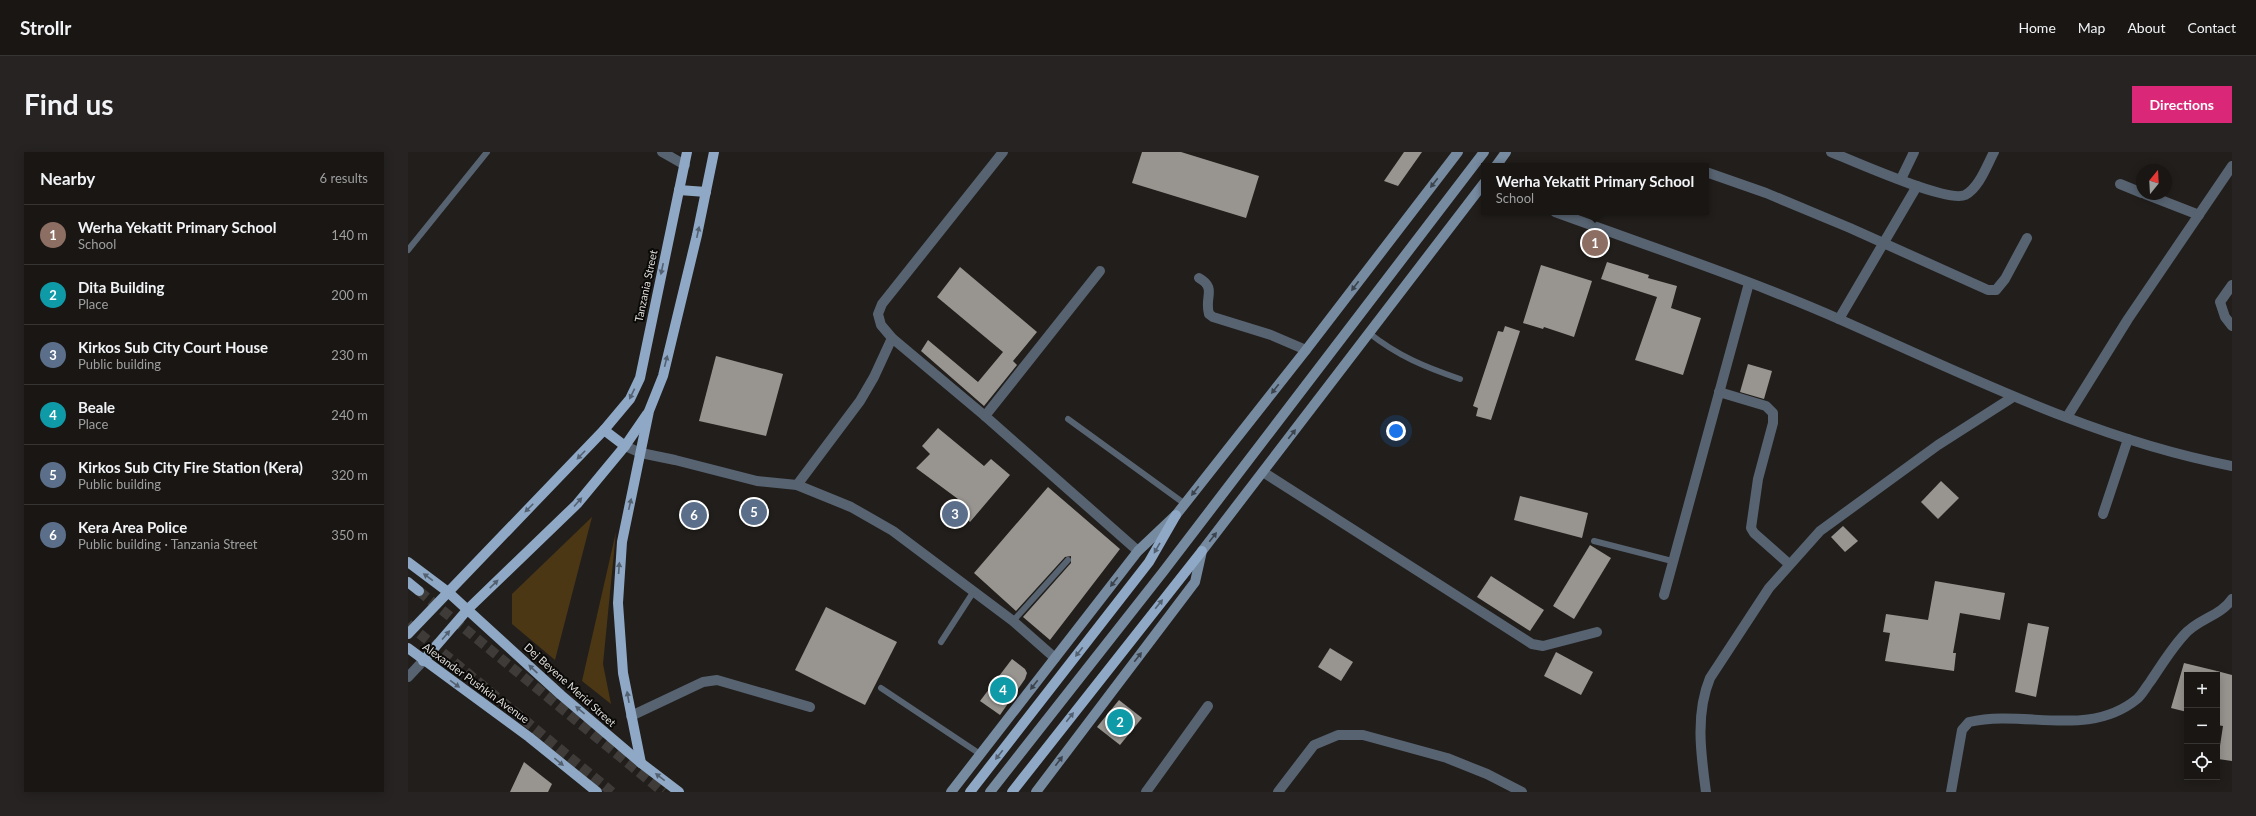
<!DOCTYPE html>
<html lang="en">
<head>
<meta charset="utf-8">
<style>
  :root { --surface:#191614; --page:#262322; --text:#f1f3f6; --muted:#9f9fa0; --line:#373534; --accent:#db2777 }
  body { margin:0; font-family:Lato,sans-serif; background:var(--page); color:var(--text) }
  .controls { position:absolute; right:12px; bottom:12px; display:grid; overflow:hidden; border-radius:0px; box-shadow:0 2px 10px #0003 }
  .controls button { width:36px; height:36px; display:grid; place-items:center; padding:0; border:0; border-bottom:1px solid var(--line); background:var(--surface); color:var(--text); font:20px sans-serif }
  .compass { position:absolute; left:1728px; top:12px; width:36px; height:36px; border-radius:50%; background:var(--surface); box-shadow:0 2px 10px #0003; rotate:18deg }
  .you { position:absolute; left:988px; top:279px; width:14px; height:14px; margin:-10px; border:3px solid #fff; border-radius:50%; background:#1a73e8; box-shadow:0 0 0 6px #1a73e833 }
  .badge { display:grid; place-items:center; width:26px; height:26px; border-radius:50%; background:var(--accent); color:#fff; font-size:13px; font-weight:700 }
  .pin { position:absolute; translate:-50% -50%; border:2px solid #fff; box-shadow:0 1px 4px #0006 }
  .popup { position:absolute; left:1073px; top:11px; width:228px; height:52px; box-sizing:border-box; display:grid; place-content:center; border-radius:0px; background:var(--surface); filter:drop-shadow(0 1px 3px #0005); font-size:13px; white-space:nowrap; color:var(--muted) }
  .popup b { font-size:15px; color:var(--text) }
  .popup::after { content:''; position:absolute; left:50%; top:100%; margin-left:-8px; border:8px solid transparent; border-top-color:var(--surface) }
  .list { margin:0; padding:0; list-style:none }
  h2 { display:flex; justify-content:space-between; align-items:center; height:52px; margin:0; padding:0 16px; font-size:17px }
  h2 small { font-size:13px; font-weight:400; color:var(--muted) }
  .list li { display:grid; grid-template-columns:26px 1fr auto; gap:12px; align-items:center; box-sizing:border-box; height:60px; padding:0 16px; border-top:1px solid var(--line) }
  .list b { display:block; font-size:15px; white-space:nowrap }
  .list p { margin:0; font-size:13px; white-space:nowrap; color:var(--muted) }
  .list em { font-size:13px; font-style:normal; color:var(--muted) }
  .icon { flex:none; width:22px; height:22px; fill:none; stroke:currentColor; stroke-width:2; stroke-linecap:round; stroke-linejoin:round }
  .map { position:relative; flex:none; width:1824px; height:640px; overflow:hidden; border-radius:0px }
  header { display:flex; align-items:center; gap:24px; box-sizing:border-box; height:56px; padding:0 20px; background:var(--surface); border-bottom:1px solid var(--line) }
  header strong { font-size:19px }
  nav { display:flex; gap:22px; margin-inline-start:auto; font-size:14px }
  .intro { display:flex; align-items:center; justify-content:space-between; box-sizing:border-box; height:96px; padding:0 24px }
  h1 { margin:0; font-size:28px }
  .button { padding:10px 18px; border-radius:0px; background:var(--accent); color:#fff; font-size:14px; font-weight:700 }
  main { display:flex; gap:24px; padding:0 24px }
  aside { flex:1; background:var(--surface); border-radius:0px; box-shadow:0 2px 10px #0003 }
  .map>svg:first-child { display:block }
  .green { fill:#4c3715 }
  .building { fill:#989590 }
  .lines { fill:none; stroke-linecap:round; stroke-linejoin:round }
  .primary-tunnel { stroke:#3e3b38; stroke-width:10; stroke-dasharray:10 5; stroke-linecap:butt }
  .service { stroke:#576371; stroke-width:6 }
  .minor { stroke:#576371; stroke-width:10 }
  .tertiary { stroke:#576371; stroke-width:10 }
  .secondary { stroke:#768aa0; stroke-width:10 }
  .primary { stroke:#8ea8c5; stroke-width:10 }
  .oneway { fill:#3b434c }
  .oneway2 { fill:#536070 }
  .labels { text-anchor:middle; stroke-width:4; stroke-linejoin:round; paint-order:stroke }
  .street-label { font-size:11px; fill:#dfddda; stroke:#0a0907 }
</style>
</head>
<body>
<header>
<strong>Strollr</strong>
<nav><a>Home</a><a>Map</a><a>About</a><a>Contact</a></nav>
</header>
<div class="intro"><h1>Find us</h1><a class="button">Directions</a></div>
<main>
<aside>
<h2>Nearby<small>6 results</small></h2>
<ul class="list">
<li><span class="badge" style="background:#8d6e63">1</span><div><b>Werha Yekatit Primary School</b><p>School</p></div><em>140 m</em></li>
<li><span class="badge" style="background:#0f9aa8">2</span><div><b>Dita Building</b><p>Place</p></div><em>200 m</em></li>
<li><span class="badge" style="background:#5c6f8a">3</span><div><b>Kirkos Sub City Court House</b><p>Public building</p></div><em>230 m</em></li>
<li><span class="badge" style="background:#0f9aa8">4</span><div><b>Beale</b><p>Place</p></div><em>240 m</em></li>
<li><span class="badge" style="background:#5c6f8a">5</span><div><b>Kirkos Sub City Fire Station (Kera)</b><p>Public building</p></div><em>320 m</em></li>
<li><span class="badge" style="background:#5c6f8a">6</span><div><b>Kera Area Police</b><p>Public building · Tanzania Street</p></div><em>350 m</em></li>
</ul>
</aside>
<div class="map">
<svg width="1824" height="640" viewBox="0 0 1824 640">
  <rect width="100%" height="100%" fill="#211e1b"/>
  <g class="green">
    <polygon points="184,365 147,508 104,472 104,442"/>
    <polygon points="208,380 195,512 203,552 174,529"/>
  </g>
  <g class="building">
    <polygon points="734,0 773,0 851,24 838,66 724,31"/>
    <polygon points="996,0 1014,0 990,34 976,29"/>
    <polygon points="1199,110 1241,123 1240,126 1269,134 1263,156 1293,166 1275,223 1227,208 1249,145 1193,127"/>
    <polygon points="1133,113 1184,129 1166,185 1136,175 1135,177 1115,171"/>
    <polygon points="552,115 629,180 605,209 609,213 576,254 513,199 520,188 570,230 595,200 529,145"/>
    <polygon points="1097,174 1112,179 1083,268 1068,264 1070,256 1065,254 1090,179 1095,180"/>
    <polygon points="308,204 375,222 358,284 291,269"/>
    <polygon points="1340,212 1364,219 1356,247 1332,240"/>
    <polygon points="530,276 576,314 583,307 602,323 562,370 544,355 550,347 508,316 522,302 514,294"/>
    <polygon points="1533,329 1551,346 1530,367 1513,350"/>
    <polygon points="640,335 712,397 642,488 615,465 663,411 663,404 657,405 608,459 566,421"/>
    <polygon points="1112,344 1180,361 1174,386 1106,368"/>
    <polygon points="1435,374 1450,389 1437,400 1423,385"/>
    <polygon points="1182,393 1203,406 1166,467 1145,454"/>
    <polygon points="1083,424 1136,458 1122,479 1069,445"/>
    <polygon points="1527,429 1597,441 1592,468 1552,461 1545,501 1548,501 1546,519 1477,509 1482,481 1475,480 1478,462 1520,468"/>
    <polygon points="418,455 489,490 457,553 387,518"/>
    <polygon points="1620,471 1641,475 1628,545 1607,540"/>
    <polygon points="922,496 945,510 933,529 910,515"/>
    <polygon points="1148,500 1185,520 1173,543 1136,524"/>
    <polygon points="604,507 617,517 619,521 617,527 592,563 572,549"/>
    <polygon points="1776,511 1809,519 1808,523 1779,523 1779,560 1763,556"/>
    <polygon points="1809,519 1824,523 1824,609 1810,607 1815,574 1809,573"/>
    <polygon points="711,548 734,566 712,593 689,575"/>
    <polygon points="116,610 144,632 140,640 102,640"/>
  </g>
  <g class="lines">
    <g class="primary-tunnel">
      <polyline points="11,439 255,640"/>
      <polyline points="0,472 204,640"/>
    </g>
    <g class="service">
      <polyline points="0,98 79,0"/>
      <path d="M961 181C990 204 1017 215 1052 227"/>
      <polyline points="660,267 777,352"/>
      <polyline points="1186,389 1264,409"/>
      <polyline points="605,469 660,408"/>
      <polyline points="533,490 566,439"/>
      <polyline points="473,536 572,602"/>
    </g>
    <g class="minor">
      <polyline points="254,0 277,13"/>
      <polyline points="595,0 474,152 470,162 473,173 484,186 577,264 730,399"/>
      <path d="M1423 0C1445 9 1539 51 1557 43 1571 36 1579 13 1586 0"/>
      <polyline points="1298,20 1358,41 1442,76 1580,138 1588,138 1597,127 1619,86"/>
      <polyline points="1493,27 1506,0"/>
      <polyline points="1712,32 1734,41"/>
      <polyline points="1737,42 1791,63"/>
      <path d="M791 126C809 136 796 145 801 162L805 165 863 183 898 198"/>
      <polyline points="1824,133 1812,150 1817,165 1824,174"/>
      <polyline points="1431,167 1509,34"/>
      <polyline points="1311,240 1358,254 1365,261 1365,271 1350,327 1343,376 1346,381 1381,412"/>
      <polyline points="577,264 692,119"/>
      <polyline points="1659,265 1720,167 1824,14"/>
      <polyline points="217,294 233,301 267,308 349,329 389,333 443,355 485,379 605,469 647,506"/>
      <polyline points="855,320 1124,492 1135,494 1189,480"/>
      <polyline points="389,333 452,249 466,225 484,186"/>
      <polyline points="1695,362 1720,287"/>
      <polyline points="1256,443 1341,131"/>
      <polyline points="223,564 295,530 309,528 402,555"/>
      <polyline points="738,640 800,554"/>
      <polyline points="870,640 906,593 930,583 955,583 1039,606 1079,622 1114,640"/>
      <path d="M1298 640C1293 603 1287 562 1302 526L1361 436 1412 379 1530 293 1605 245"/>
      <path d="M1543 640 1554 578 1561 570C1617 557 1680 587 1729 547 1734 543 1738 535 1742 530 1753 514 1763 497 1776 483 1789 467 1813 464 1824 447"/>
    </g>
    <g class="tertiary">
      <path d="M1147 60C1243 95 1340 127 1433 168 1560 224 1687 288 1824 314"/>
      <polyline points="0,525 15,509"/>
    </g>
    <g class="secondary">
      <polyline points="1088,14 1098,0"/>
      <polyline points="543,640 730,399 768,363 898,198 1050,0"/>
      <polyline points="582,640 755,420 1076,0"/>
      <polyline points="628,640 787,430 794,399 1076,31"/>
    </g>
    <g class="primary">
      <polyline points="271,38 298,40"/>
      <polyline points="196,278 217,294"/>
      <polyline points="0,410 40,440 153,543 233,611 271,640"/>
      <polyline points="0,430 11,439"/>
      <polyline points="0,482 196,278 222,247 232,226 279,0"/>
      <polyline points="0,496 121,585 189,640"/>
      <polyline points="15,509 60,457 169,352 217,294 239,262"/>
      <polyline points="233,611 215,521 210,451 214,390 241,259 255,224 289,83 306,0"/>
      <polyline points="562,640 741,410 768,363"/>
      <polyline points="604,640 794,399"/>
    </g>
  </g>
  <defs><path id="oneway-solid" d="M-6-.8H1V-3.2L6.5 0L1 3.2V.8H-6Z"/></defs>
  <g class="oneway">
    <use href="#oneway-solid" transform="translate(1026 31) rotate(128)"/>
    <use href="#oneway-solid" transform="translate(947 134) rotate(127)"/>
    <use href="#oneway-solid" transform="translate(867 237) rotate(128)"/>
    <use href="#oneway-solid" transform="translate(884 282) rotate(-52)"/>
    <use href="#oneway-solid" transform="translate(787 339) rotate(128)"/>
    <use href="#oneway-solid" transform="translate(805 385) rotate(-52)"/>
    <use href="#oneway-solid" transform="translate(706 430) rotate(128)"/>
    <use href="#oneway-solid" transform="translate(730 505) rotate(-52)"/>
    <use href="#oneway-solid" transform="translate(626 533) rotate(128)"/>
    <use href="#oneway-solid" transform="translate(651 609) rotate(-53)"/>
  </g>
  <g class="oneway2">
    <use href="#oneway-solid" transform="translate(290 80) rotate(-78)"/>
    <use href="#oneway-solid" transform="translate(254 117) rotate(102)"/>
    <use href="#oneway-solid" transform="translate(258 209) rotate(-76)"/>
    <use href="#oneway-solid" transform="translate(224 242) rotate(116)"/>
    <use href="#oneway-solid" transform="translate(173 303) rotate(134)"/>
    <use href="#oneway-solid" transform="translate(170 350) rotate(-48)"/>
    <use href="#oneway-solid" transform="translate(222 352) rotate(-77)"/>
    <use href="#oneway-solid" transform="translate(121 356) rotate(135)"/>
    <use href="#oneway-solid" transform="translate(749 396) rotate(120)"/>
    <use href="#oneway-solid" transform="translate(211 416) rotate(-86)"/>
    <use href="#oneway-solid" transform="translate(20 425) rotate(-144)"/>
    <use href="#oneway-solid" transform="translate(86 432) rotate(-44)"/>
    <use href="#oneway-solid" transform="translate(751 452) rotate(-51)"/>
    <use href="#oneway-solid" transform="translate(38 483) rotate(-49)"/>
    <use href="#oneway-solid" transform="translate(671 500) rotate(128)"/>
    <use href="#oneway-solid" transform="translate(125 517) rotate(-137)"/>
    <use href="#oneway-solid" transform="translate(47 532) rotate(36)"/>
    <use href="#oneway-solid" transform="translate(220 545) rotate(-100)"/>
    <use href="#oneway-solid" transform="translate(172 558) rotate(-140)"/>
    <use href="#oneway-solid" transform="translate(662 565) rotate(-52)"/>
    <use href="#oneway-solid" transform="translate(591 603) rotate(128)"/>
    <use href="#oneway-solid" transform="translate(151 610) rotate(39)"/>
    <use href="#oneway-solid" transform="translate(252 625) rotate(-142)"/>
  </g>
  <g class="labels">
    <g class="street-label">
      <text transform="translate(238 134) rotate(-78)" y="4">Tanzania Street</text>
      <text transform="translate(68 531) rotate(36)" y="4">Alexander Pushkin Avenue</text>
      <text transform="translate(162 533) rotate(42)" y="4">Dej Beyene Merid Street</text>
    </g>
  </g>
</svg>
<div class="controls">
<button>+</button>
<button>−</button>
<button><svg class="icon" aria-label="locate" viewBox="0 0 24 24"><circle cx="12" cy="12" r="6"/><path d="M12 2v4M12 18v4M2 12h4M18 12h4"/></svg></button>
</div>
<svg class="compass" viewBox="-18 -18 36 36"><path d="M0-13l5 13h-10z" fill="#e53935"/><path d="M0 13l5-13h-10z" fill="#9f9fa0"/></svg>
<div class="you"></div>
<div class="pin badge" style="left:1187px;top:91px;background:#8d6e63">1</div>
<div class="popup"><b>Werha Yekatit Primary School</b>School</div>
<div class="pin badge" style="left:712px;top:570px;background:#0f9aa8">2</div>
<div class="pin badge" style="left:547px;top:362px;background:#5c6f8a">3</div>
<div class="pin badge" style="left:595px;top:538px;background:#0f9aa8">4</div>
<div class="pin badge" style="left:346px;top:360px;background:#5c6f8a">5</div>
<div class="pin badge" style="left:286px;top:363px;background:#5c6f8a">6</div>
</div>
</main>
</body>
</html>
